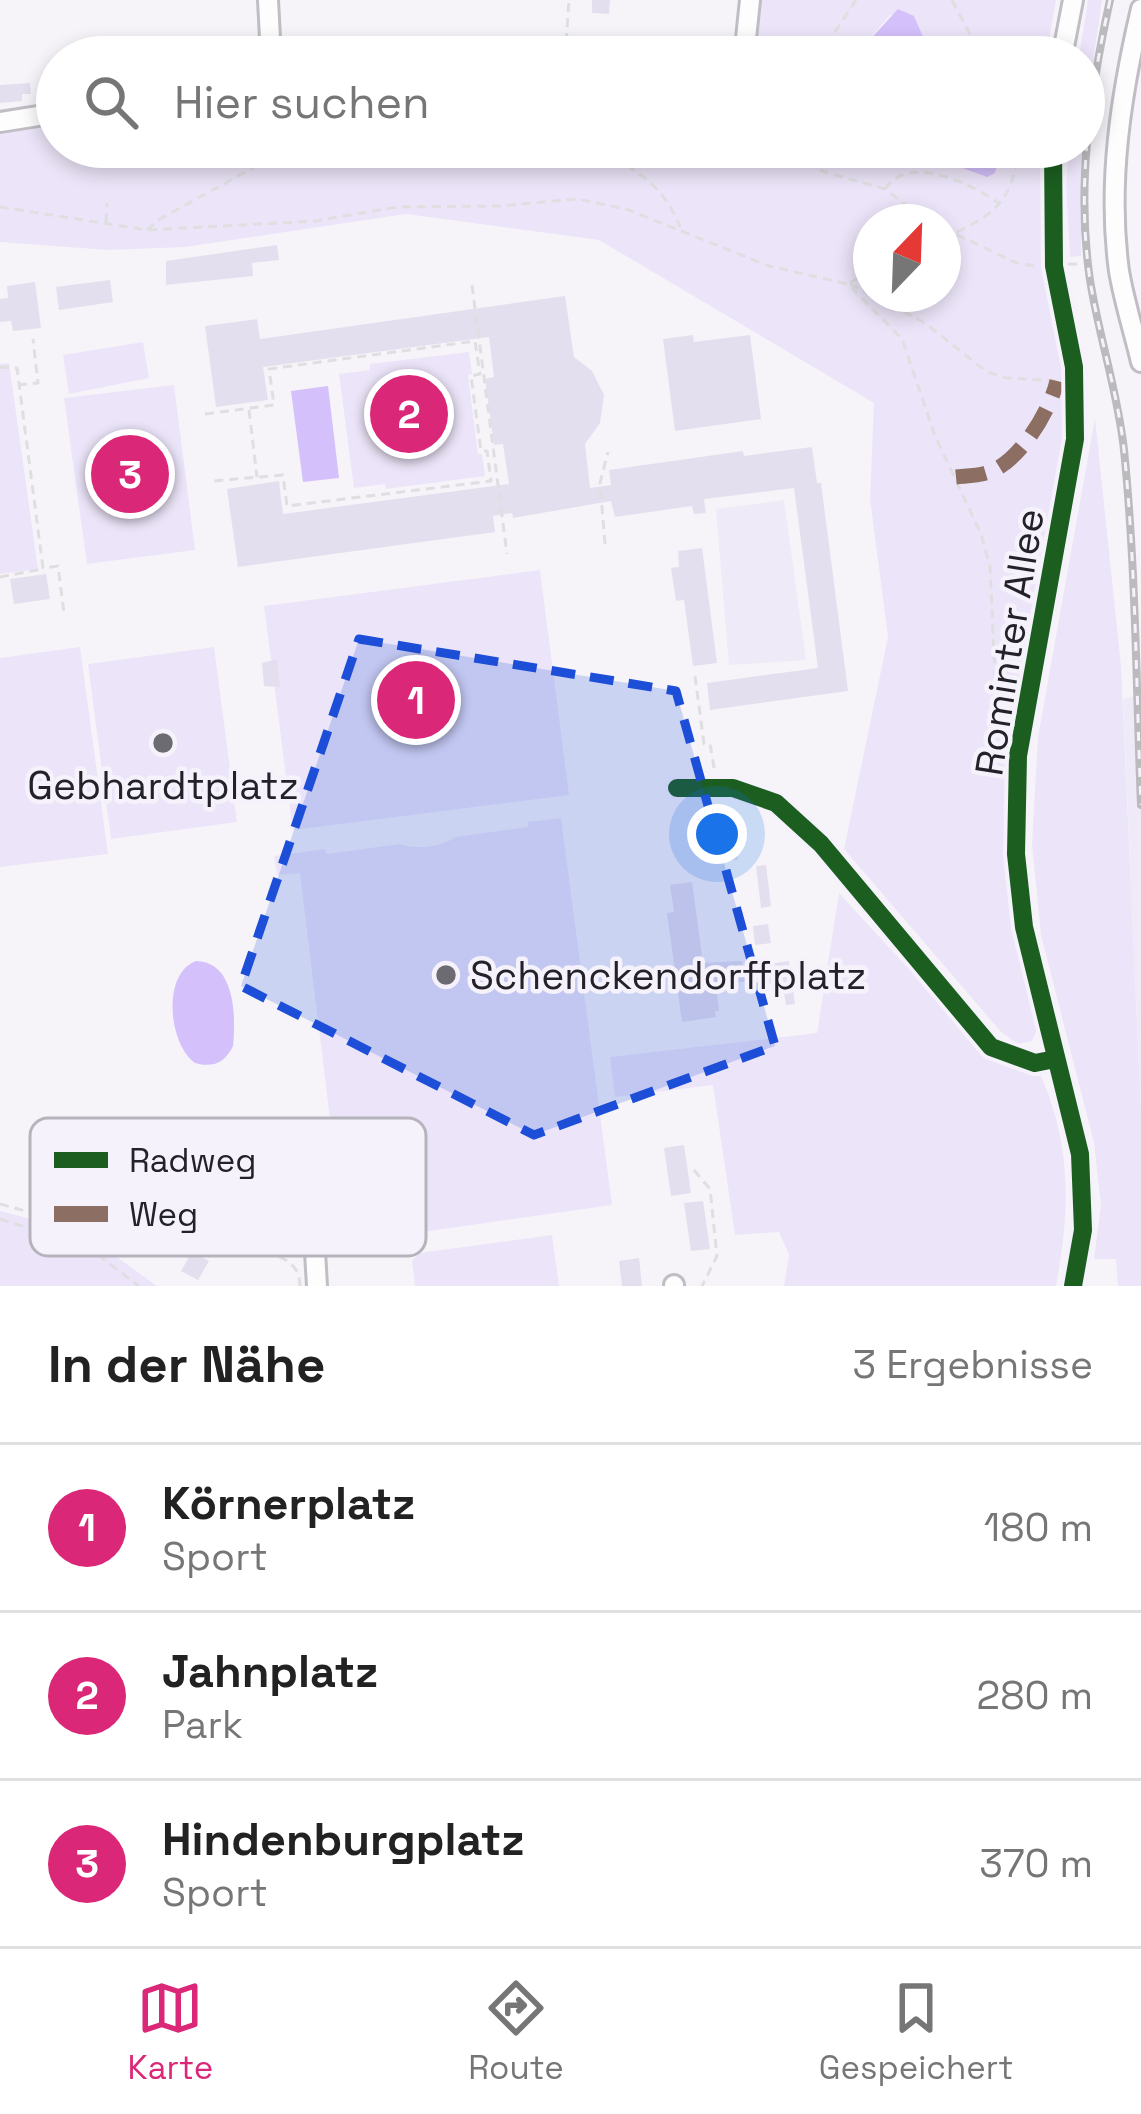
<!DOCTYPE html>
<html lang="de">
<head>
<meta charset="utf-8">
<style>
  :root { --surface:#fff; --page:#f6f6f6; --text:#222; --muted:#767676; --line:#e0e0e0; --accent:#db2777 }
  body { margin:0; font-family:"Space Grotesk",sans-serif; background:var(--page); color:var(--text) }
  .compass { position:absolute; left:853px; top:204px; width:108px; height:108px; border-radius:50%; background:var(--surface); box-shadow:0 6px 18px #0003; rotate:23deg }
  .you { position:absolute; left:717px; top:834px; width:42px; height:42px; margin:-30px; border:9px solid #fff; border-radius:50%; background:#1a73e8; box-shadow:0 0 0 18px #1a73e833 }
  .badge { display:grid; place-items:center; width:78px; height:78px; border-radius:50%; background:var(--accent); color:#fff; font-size:39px; font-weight:700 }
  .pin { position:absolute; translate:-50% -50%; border:6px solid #fff; box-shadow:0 3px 12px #0006 }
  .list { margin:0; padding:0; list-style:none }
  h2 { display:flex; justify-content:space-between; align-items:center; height:156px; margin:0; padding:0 48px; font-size:51px }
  h2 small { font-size:39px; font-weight:400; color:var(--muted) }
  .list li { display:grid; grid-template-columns:78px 1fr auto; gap:36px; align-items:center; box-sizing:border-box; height:168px; padding:0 48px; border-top:3px solid var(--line) }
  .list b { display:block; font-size:45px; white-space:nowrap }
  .list p { margin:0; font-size:39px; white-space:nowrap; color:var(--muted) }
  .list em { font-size:39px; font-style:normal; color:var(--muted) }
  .icon { flex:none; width:66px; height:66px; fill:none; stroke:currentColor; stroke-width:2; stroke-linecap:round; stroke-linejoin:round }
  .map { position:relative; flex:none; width:1141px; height:1286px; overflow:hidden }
  .search { position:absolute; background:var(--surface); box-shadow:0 6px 18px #0003; left:36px; right:36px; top:36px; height:132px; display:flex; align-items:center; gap:30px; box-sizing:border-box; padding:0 42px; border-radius:66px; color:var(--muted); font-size:45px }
  .sheet { height:660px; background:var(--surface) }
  nav { display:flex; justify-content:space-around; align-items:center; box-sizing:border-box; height:168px; border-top:3px solid var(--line); background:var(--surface); font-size:33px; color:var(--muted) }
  nav a { display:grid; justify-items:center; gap:6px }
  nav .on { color:var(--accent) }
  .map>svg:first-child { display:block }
  .built { fill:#eeeaf7 }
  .green { fill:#ece5f9; fill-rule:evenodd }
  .water { fill:#d4c0fa }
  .building { fill:#e4dfee }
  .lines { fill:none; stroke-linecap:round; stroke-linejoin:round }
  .minor-casing { stroke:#c0bec4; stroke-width:24 }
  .path { stroke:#dfdee0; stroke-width:3; stroke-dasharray:9 6; stroke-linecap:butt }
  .minor { stroke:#fefdfe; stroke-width:18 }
  .rail-casing { stroke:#bbbbbd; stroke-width:8 }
  .rail { stroke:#f5f2fb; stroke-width:3; stroke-dasharray:9; stroke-linecap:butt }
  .quiet { stroke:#8d6e63; stroke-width:15; stroke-dasharray:30 15; stroke-linecap:butt }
  .cycleway-casing { stroke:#f5f2fb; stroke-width:26 }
  .cycleway { stroke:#1b5e20; stroke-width:18 }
  .marked { fill:#1d4ed8; fill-opacity:0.2; stroke:#1d4ed8; stroke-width:9; stroke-dasharray:24 15; stroke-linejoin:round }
  .poi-dot { fill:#6d6b72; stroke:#f5f2fb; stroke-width:4.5 }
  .labels { text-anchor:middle; stroke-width:9; stroke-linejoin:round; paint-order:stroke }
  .street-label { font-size:39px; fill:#232129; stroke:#f5f2fb }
  .poi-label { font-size:39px; fill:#232129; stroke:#f5f2fb }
  .key { fill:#f5f2fb; stroke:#b6b3bc; stroke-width:3 }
  .key-label { font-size:33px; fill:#232129 }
</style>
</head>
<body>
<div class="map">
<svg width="1141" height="1286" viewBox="0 0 1141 1286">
  <rect width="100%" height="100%" fill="#f6f4f9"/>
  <g class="built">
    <polygon points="784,500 806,660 729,665 716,509"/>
    <polygon points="1141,694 1141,1112 1123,699"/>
  </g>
  <g class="green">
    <polygon points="756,0 1056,0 1046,57 949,57 925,41 914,16 890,15 854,57 734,57 736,53 750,54"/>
    <polygon points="1088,0 1102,0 1084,125 1084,57 1079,57"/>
    <path d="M57 119V147H808L813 152 871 167 897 158 995 173 1001 147H1042L1044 264 1066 367 1067 411 1064 465 1009 768 1006 852 1012 927 1039 1025 1032 1041 1018 1044 1001 1032 844 849 888 637 870 499 874 403 599 240 406 214 185 247 108 250 0 242V128ZM871 222H943V294H871Z"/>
    <polygon points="1069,147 1082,147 1081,256 1070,257 1066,185"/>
    <polygon points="143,342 149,378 69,394 63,355"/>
    <polygon points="469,352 472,374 468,375 478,454 482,454 485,476 386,489 385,484 354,488 339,374 370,370 370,364"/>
    <polygon points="9,363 38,569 0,574 0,364"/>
    <polygon points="174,385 195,550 87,564 64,398"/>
    <polygon points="1095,418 1121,666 1141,1112 1141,1286 1118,1286 1116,1259 1094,1259 1101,1205 1094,1143 1041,935 1032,844 1038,737"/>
    <polygon points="540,570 569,795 293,830 264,606"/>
    <polygon points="80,647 108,854 0,867 0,658"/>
    <polygon points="214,647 237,822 111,839 88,664"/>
    <path d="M561 818 612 1205 345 1243 300 873 277 875 274 856 325 849 327 854 400 844C414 850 443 847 455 837L528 827V822Z"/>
    <path d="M839 893 988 1055 1041 1076C1072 1146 1070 1212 1056 1286H784L789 1255 779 1232 735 1235 713 1085 615 1097 610 1057 817 1033Z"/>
    <polygon points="0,1211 100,1237 99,1244 157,1286 0,1286"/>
    <polygon points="552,1235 559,1286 415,1286 412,1261 419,1253"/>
  </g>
  <g class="water">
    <polygon points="898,9 914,16 925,41 949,57 854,57"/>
    <polygon points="808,147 1001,147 1001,150 995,173 987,177 949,163 897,158 864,168 831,163"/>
    <polygon points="328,386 339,478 303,482 291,391"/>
    <path d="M196 961C235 962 236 1015 233 1046 225 1063 213 1068 195 1063 169 1045 161 974 196 961Z"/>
  </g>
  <g class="building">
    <polygon points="592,0 610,0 609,14 592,13"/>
    <circle cx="305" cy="46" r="10"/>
    <polygon points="477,39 490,41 488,57 464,57 465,47 476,49"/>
    <polygon points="532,40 554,41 553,57 531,57"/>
    <polygon points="694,45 711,48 711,57 689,57 689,49 694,49"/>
    <polygon points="598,46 620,47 619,57 593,57"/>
    <polygon points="57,80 57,98 49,98 49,91 39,91 39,81"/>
    <polygon points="30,83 31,94 22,94 22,101 0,103 0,85"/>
    <polygon points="277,245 279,260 252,263 253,276 166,285 166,261"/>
    <polygon points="110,280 113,302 59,310 56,287"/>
    <polygon points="35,282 41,328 13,331 11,321 0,322 0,299 8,298 7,286"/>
    <polygon points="565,296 574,357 592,371 604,395 600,423 585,444 590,488 611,485 609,470 743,451 744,456 812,447 817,483 821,483 848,691 710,710 707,683 818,668 794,488 704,499 706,513 694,514 692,506 615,517 611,501 513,518 512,513 493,516 495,532 238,567 227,489 279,481 283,514 509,484 503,444 494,445 485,379 494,377 489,337 263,367 268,400 216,407 205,326 257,319 260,339"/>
    <polygon points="693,335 694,342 750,335 761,419 675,431 663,339"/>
    <polygon points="702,548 717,663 693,666 684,600 676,601 671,568 679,567 678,551"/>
    <polygon points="46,574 50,599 14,604 10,579"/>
    <polygon points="277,659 280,687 264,686 262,663"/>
    <polygon points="714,848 715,852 737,850 738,860 705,859 704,849"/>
    <polygon points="766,865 771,906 761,908 756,866"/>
    <polygon points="692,882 703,963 742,961 743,968 789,961 795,1004 786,1005 782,982 750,987 750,981 716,985 719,1011 715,1011 716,1017 682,1022 667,913 674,912 670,885"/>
    <polygon points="768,924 771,943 755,945 753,926"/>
    <polygon points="684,1145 691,1193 671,1196 664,1148"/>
    <polygon points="703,1201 710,1249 691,1251 684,1203"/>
    <polygon points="192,1252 209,1261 198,1280 181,1271"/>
    <polygon points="639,1258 642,1286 622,1286 619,1261"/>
  </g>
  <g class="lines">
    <g class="minor-casing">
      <g id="minor">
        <polyline points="268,0 271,57"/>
        <path d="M1141 9C1121 94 1107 183 1119 271 1124 301 1134 332 1141 362"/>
        <polyline points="745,48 750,0"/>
        <polyline points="1062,57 1073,0"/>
        <polyline points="0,122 57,113"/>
        <polyline points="1053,147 1054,266 1074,367 1075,439 1018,756 1016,854 1024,927 1080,1154 1083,1230 1073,1286"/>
        <polyline points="677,788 733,788 776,803 821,844 991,1047 1035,1063 1055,1059"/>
        <polyline points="315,1252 317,1286"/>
        <polyline points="674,1285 674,1286"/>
      </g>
    </g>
    <g class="path">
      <polyline points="952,0 982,57"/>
      <polyline points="565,57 569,0"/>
      <polyline points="761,57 824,42"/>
      <polyline points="818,57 856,0"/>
      <path d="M586 147C628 163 663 182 680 227"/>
      <polyline points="735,147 767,157 784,154 825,172 885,189 929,222"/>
      <path d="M885 189C909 152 973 185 1000 204"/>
      <polyline points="0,207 147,230 315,221 397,207 499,206 577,199 626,209 769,266 848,284 902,339 935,436 981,534 990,567 996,697 1004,744"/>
      <polyline points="106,222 107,203"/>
      <polyline points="943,228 1014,262 1039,267"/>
      <polyline points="147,230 160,219 269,159 271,147"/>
      <path d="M943 238C992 217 1014 203 1018 147"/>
      <polyline points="1068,264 1082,264"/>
      <polyline points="850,283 871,269"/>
      <polyline points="850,284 925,323 987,372 1007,378 1058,381"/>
      <polyline points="472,285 507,554"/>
      <polyline points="0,367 17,368 43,568 58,566 64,613"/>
      <polyline points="18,385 38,383 33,339"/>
      <polyline points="249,410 257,477"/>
      <polyline points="205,414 274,405 269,369 475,341 480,374 471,376 481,451 487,451 491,481 287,506 283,475 213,481"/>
      <polyline points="605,544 600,483 608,452"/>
      <polyline points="0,577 42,569"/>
      <polyline points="695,676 704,744 710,744 715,773"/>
      <polyline points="694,1170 710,1189 717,1256 702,1286"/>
      <path d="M0 1204 113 1235 268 1252C286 1259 300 1265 300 1286"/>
      <polyline points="0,1219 86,1246 139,1286"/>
    </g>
    <use href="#minor" class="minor"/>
    <g class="rail-casing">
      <path id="rail" d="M1110 0C1090 92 1076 186 1090 280 1099 337 1118 393 1124 450 1136 568 1136 687 1141 805"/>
    </g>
    <use href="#rail" class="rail"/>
    <path class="quiet" d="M956 477C965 476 976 476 986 473 1018 465 1050 411 1057 381"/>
    <g class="cycleway-casing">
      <g id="cycleway">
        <polyline points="1053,147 1054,266 1074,367 1075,439 1018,756 1016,854 1024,927 1080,1154 1083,1230 1073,1286"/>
        <polyline points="677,788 733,788 776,803 821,844 991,1047 1035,1063 1055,1059"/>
      </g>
    </g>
    <use href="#cycleway" class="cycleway"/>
  </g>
  <path class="marked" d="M359 639 676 691 775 1046 534 1135 241 986Z"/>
  <g class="poi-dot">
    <circle cx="163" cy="743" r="12"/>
    <circle cx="446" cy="975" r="12"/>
  </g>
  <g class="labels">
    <g class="street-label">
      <text transform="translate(1009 642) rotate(-81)" y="14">Rominter Allee</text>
    </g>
    <g class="poi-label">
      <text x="163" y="799">Gebhardtplatz</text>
      <text x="470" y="989" text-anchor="start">Schenckendorffplatz</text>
    </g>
  </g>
  <rect x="30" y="1118" width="396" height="138" rx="18" class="key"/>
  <rect x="54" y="1152" width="54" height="16" fill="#1b5e20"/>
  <rect x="54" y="1206" width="54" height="16" fill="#8d6e63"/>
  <g class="key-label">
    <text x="129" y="1172">Radweg</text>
    <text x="129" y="1226">Weg</text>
  </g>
</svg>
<svg class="compass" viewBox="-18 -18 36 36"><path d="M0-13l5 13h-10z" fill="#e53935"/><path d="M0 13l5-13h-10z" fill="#767676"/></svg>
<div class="you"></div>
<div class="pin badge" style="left:416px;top:700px">1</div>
<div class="pin badge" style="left:409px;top:414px">2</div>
<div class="pin badge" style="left:130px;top:474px">3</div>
<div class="search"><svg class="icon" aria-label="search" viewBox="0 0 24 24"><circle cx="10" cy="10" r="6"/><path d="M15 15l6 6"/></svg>Hier suchen</div>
</div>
<section class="sheet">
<h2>In der Nähe<small>3 Ergebnisse</small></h2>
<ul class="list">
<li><span class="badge">1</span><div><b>Körnerplatz</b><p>Sport</p></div><em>180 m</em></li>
<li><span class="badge">2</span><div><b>Jahnplatz</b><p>Park</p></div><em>280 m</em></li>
<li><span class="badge">3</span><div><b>Hindenburgplatz</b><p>Sport</p></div><em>370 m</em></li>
</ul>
</section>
<nav>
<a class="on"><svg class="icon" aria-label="map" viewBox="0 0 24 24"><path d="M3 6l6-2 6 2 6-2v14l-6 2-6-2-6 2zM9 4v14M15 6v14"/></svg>Karte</a>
<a><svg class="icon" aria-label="directions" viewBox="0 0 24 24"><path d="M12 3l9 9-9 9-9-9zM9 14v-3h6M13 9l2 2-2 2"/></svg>Route</a>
<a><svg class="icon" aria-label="saved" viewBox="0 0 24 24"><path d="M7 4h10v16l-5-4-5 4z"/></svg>Gespeichert</a>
</nav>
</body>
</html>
